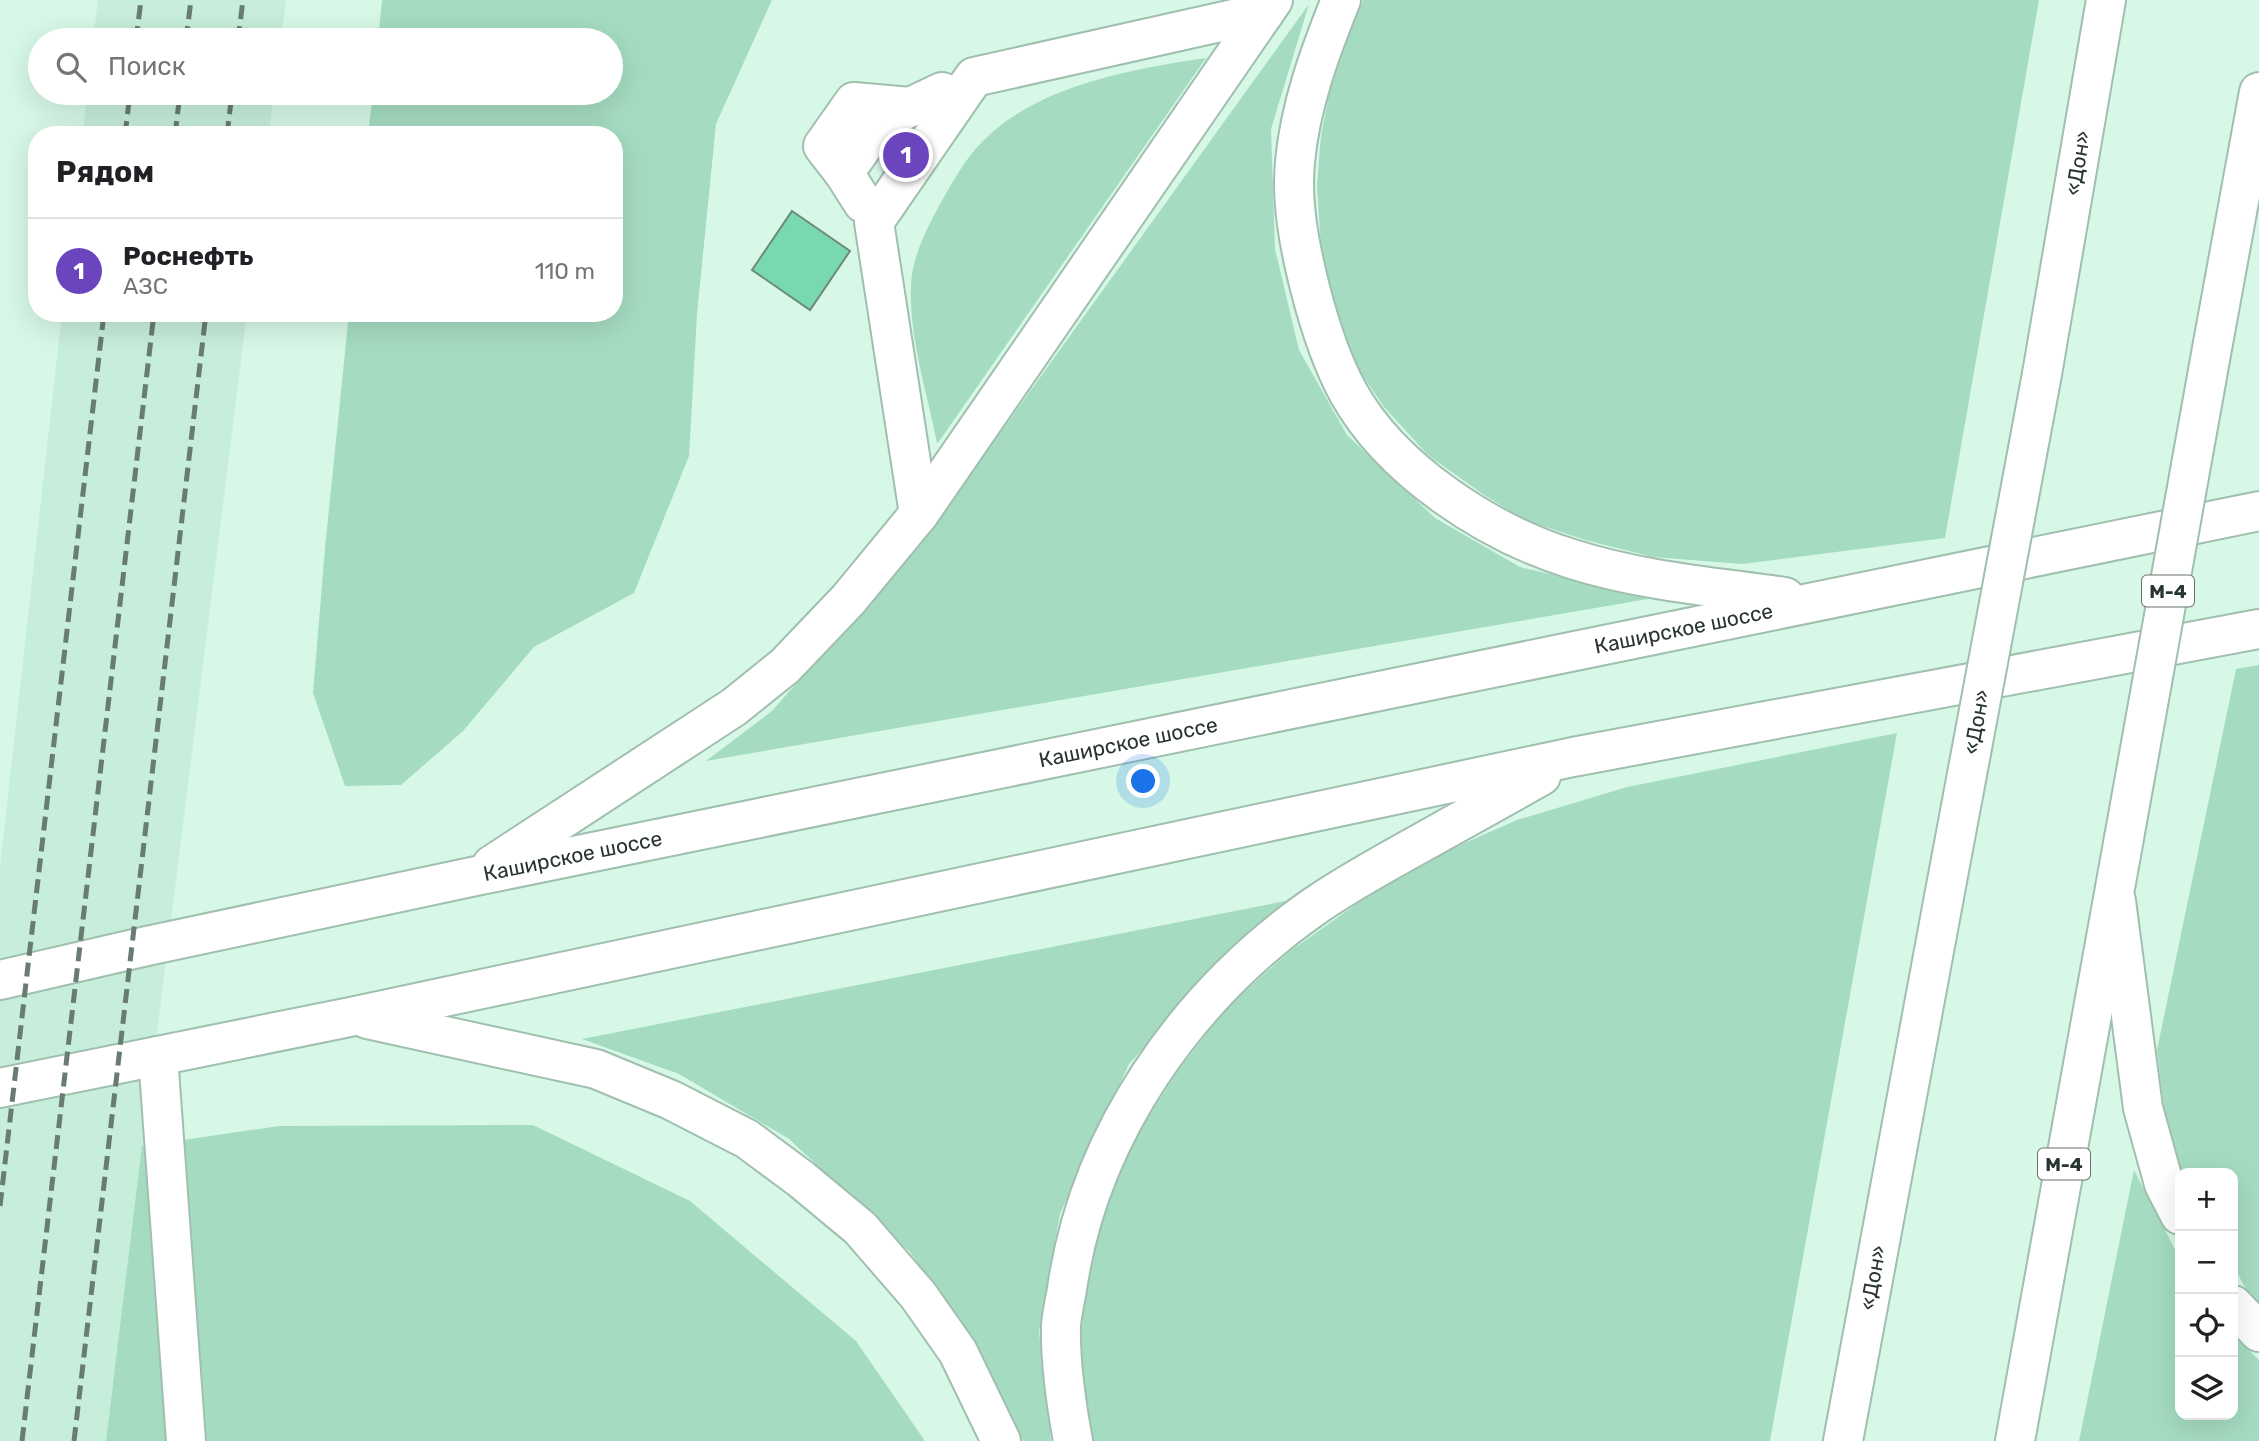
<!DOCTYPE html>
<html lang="ru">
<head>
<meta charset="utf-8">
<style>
  :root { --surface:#fff; --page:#f6f6f6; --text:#202124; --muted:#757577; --line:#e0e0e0; --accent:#6b45bd }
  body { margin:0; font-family:Rubik,sans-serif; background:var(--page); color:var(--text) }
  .controls { position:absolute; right:21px; bottom:21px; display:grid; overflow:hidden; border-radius:14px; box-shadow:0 7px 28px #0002 }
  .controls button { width:63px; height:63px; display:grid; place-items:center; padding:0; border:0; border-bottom:2px solid var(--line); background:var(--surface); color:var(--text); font:35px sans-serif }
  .you { position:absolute; left:1144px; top:782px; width:24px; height:24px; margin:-18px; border:5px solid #fff; border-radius:50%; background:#1a73e8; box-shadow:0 0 0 10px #1a73e833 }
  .badge { display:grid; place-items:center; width:46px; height:46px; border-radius:50%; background:var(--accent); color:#fff; font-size:23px; font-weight:700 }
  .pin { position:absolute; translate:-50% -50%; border:4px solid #fff; box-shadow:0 2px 7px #0006 }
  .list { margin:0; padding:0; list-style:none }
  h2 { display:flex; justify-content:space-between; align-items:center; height:91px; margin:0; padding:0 28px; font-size:30px }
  h2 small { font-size:23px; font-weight:400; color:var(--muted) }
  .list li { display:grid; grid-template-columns:46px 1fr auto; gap:21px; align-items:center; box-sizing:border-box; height:105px; padding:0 28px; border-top:2px solid var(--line) }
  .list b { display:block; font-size:26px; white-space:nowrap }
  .list p { margin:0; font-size:23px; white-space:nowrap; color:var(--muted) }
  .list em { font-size:23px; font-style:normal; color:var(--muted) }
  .icon { flex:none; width:38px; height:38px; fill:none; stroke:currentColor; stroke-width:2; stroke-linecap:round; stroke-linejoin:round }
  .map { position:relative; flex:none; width:2259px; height:1441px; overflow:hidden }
  .search { position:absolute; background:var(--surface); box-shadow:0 7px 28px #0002; left:28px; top:28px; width:595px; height:77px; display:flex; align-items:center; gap:18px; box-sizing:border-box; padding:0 24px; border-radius:38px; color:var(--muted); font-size:26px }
  .panel { position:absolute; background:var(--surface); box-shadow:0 7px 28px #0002; left:28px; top:126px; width:595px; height:196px; border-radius:28px }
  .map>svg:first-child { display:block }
  .built { fill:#c6eeda }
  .green { fill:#a5dcc1 }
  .building { fill:#79d9ae; stroke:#6c8a7b; stroke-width:2 }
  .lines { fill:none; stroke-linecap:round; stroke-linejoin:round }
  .minor-casing { stroke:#a0bfaf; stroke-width:42 }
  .major-casing { stroke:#a0bfaf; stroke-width:42 }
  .highway-casing { stroke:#a0bfaf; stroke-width:42 }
  .minor { stroke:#fff; stroke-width:38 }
  .major { stroke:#fff; stroke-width:38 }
  .highway { stroke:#fff; stroke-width:38 }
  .rail { stroke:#697c72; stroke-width:5; stroke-dasharray:14 7; stroke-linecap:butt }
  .highway-bridge-casing { stroke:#a0bfaf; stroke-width:42; stroke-linecap:butt }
  .highway-bridge { stroke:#fff; stroke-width:38 }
  .labels { text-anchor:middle; stroke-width:6; stroke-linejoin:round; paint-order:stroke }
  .shield { fill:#fff; stroke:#69726d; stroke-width:2 }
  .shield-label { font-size:19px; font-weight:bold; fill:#29352f }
  .street-label { font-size:21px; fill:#29352f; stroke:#fff }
</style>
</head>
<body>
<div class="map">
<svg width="2259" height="1441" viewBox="0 0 2259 1441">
  <rect width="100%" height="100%" fill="#d7f8e7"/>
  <g class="built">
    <polygon points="98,0 286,0 281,40 93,40"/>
    <polygon points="87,93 274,93 269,135 83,135"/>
    <polygon points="62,313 247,313 106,1441 0,1441 0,867"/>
  </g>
  <g class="green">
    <polygon points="382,0 772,0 716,124 697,314 689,456 634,593 534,647 463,731 401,785 345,786 313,693 325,548 349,313 614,313 614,135 368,135 373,93 611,93 611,40 378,40"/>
    <polygon points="1363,0 2039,0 1945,538 1742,564 1653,557 1585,540 1525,520 1484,495 1428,455 1384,407 1354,363 1335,311 1321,249 1317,185 1321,136 1332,78 1352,24"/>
    <polygon points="1309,4 1271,129 1275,249 1299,350 1347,435 1435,518 1520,567 1654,598 706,761 772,711 925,537"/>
    <path d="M1206 58 938 443H937C927 392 909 338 911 286 911 260 927 228 939 206 952 183 965 158 984 140 1039 85 1132 69 1206 58Z"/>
    <polygon points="2259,665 2259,1304 2249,1294 2233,1266 2233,1173 2183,1173 2168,1139 2157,1050 2236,669"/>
    <polygon points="1897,733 1770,1441 1092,1441 1084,1410 1081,1351 1084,1280 1101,1208 1137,1135 1177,1072 1226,1008 1289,952 1372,893 1433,857 1517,820 1627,787"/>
    <polygon points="1296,899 1228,955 1129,1064 1060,1214 1039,1331 1051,1441 1023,1441 962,1326 910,1252 789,1139 679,1074 582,1039"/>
    <polygon points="533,1125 690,1201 856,1341 925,1441 106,1441 142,1146 279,1126"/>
    <polygon points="2134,1170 2180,1259 2180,1415 2233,1415 2233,1335 2259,1360 2259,1441 2079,1441"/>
  </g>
  <polygon class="building" points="792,211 850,251 810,310 752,270"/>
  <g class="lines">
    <g class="minor-casing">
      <g id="minor">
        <polyline points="844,173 823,146 854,102 910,107"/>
        <polyline points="863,203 844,173 881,121 942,92"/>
        <polyline points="919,514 874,222 974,77 1265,12"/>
        <polyline points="158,1056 186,1441"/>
      </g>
    </g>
    <g class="major-casing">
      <g id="major">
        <path d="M1341 0C1320 52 1300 106 1295 162 1291 204 1300 248 1310 288 1319 323 1330 359 1348 392 1391 470 1488 533 1572 559 1641 581 1714 587 1785 597"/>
        <polyline points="492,865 734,707 785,666 848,600 919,514 1273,0"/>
        <polyline points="2116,901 2143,1108 2164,1184 2180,1215"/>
        <path id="s1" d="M0 980 147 946 476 876 2259 511"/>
        <polyline points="367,1019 596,1069 671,1100 747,1139 801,1179 860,1228 918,1295 958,1352 1001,1441"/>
        <polyline points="0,1088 355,1016 1573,757 2259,629"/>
        <polyline points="2233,1305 2259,1332"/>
        <path d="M1073 1441C1066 1403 1060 1364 1061 1325 1062 1313 1065 1301 1067 1289 1089 1135 1186 997 1312 908 1343 886 1378 867 1412 848 1455 824 1498 800 1541 776"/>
      </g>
    </g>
    <g class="highway-casing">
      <g id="highway">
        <polyline points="2213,343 2259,92"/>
        <path id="s2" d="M2042 374 2106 0"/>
        <path id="s3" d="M1843 1441 1944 897"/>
        <polyline points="2015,1441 2124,838"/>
      </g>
    </g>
    <use href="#minor" class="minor"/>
    <use href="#major" class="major"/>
    <use href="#highway" class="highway"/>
    <g class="rail">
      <polyline points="136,40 141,0"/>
      <polyline points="186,40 191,0"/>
      <polyline points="238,40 243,0"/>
      <polyline points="125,135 130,93"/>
      <polyline points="175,135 180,93"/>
      <polyline points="227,135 232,93"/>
      <polyline points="0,1206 104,313"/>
      <polyline points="22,1441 154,313"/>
      <polyline points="74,1441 206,313"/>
    </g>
    <g class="highway-bridge-casing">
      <g id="highway-bridge">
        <polyline points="2124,838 2213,343"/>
        <path id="s4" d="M1944 897 2042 374"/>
      </g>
    </g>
    <use href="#highway-bridge" class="highway-bridge"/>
  </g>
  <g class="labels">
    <g class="shield">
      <rect x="2142" y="575.5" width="52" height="31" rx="5"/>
      <rect x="2038" y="1148.5" width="52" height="31" rx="5"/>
    </g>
    <g class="shield-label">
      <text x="2168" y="598">М-4</text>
      <text x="2064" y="1171">М-4</text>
    </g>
    <g class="street-label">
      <text dy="7" stroke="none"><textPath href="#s2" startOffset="214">«Дон»</textPath></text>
      <text dy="7" stroke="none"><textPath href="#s1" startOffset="1720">Каширское шоссе</textPath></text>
      <text dy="7" stroke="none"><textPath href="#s4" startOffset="178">«Дон»</textPath></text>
      <text dy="7" stroke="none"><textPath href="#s1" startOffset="1153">Каширское шоссе</textPath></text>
      <text dy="7" stroke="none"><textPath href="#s1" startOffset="586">Каширское шоссе</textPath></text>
      <text dy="7" stroke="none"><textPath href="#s3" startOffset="166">«Дон»</textPath></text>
    </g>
  </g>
</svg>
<div class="controls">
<button>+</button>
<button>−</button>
<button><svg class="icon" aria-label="locate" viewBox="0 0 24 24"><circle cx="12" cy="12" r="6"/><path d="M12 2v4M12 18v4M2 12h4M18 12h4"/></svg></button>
<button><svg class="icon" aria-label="layers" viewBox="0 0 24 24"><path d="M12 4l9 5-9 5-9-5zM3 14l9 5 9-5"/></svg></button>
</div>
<div class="you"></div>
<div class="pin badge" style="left:906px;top:155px">1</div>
<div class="search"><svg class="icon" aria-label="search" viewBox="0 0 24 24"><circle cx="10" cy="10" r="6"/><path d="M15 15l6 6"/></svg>Поиск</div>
<section class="panel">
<h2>Рядом<small></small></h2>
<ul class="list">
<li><span class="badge">1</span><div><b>Роснефть</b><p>АЗС</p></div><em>110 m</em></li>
</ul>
</section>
</div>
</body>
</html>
